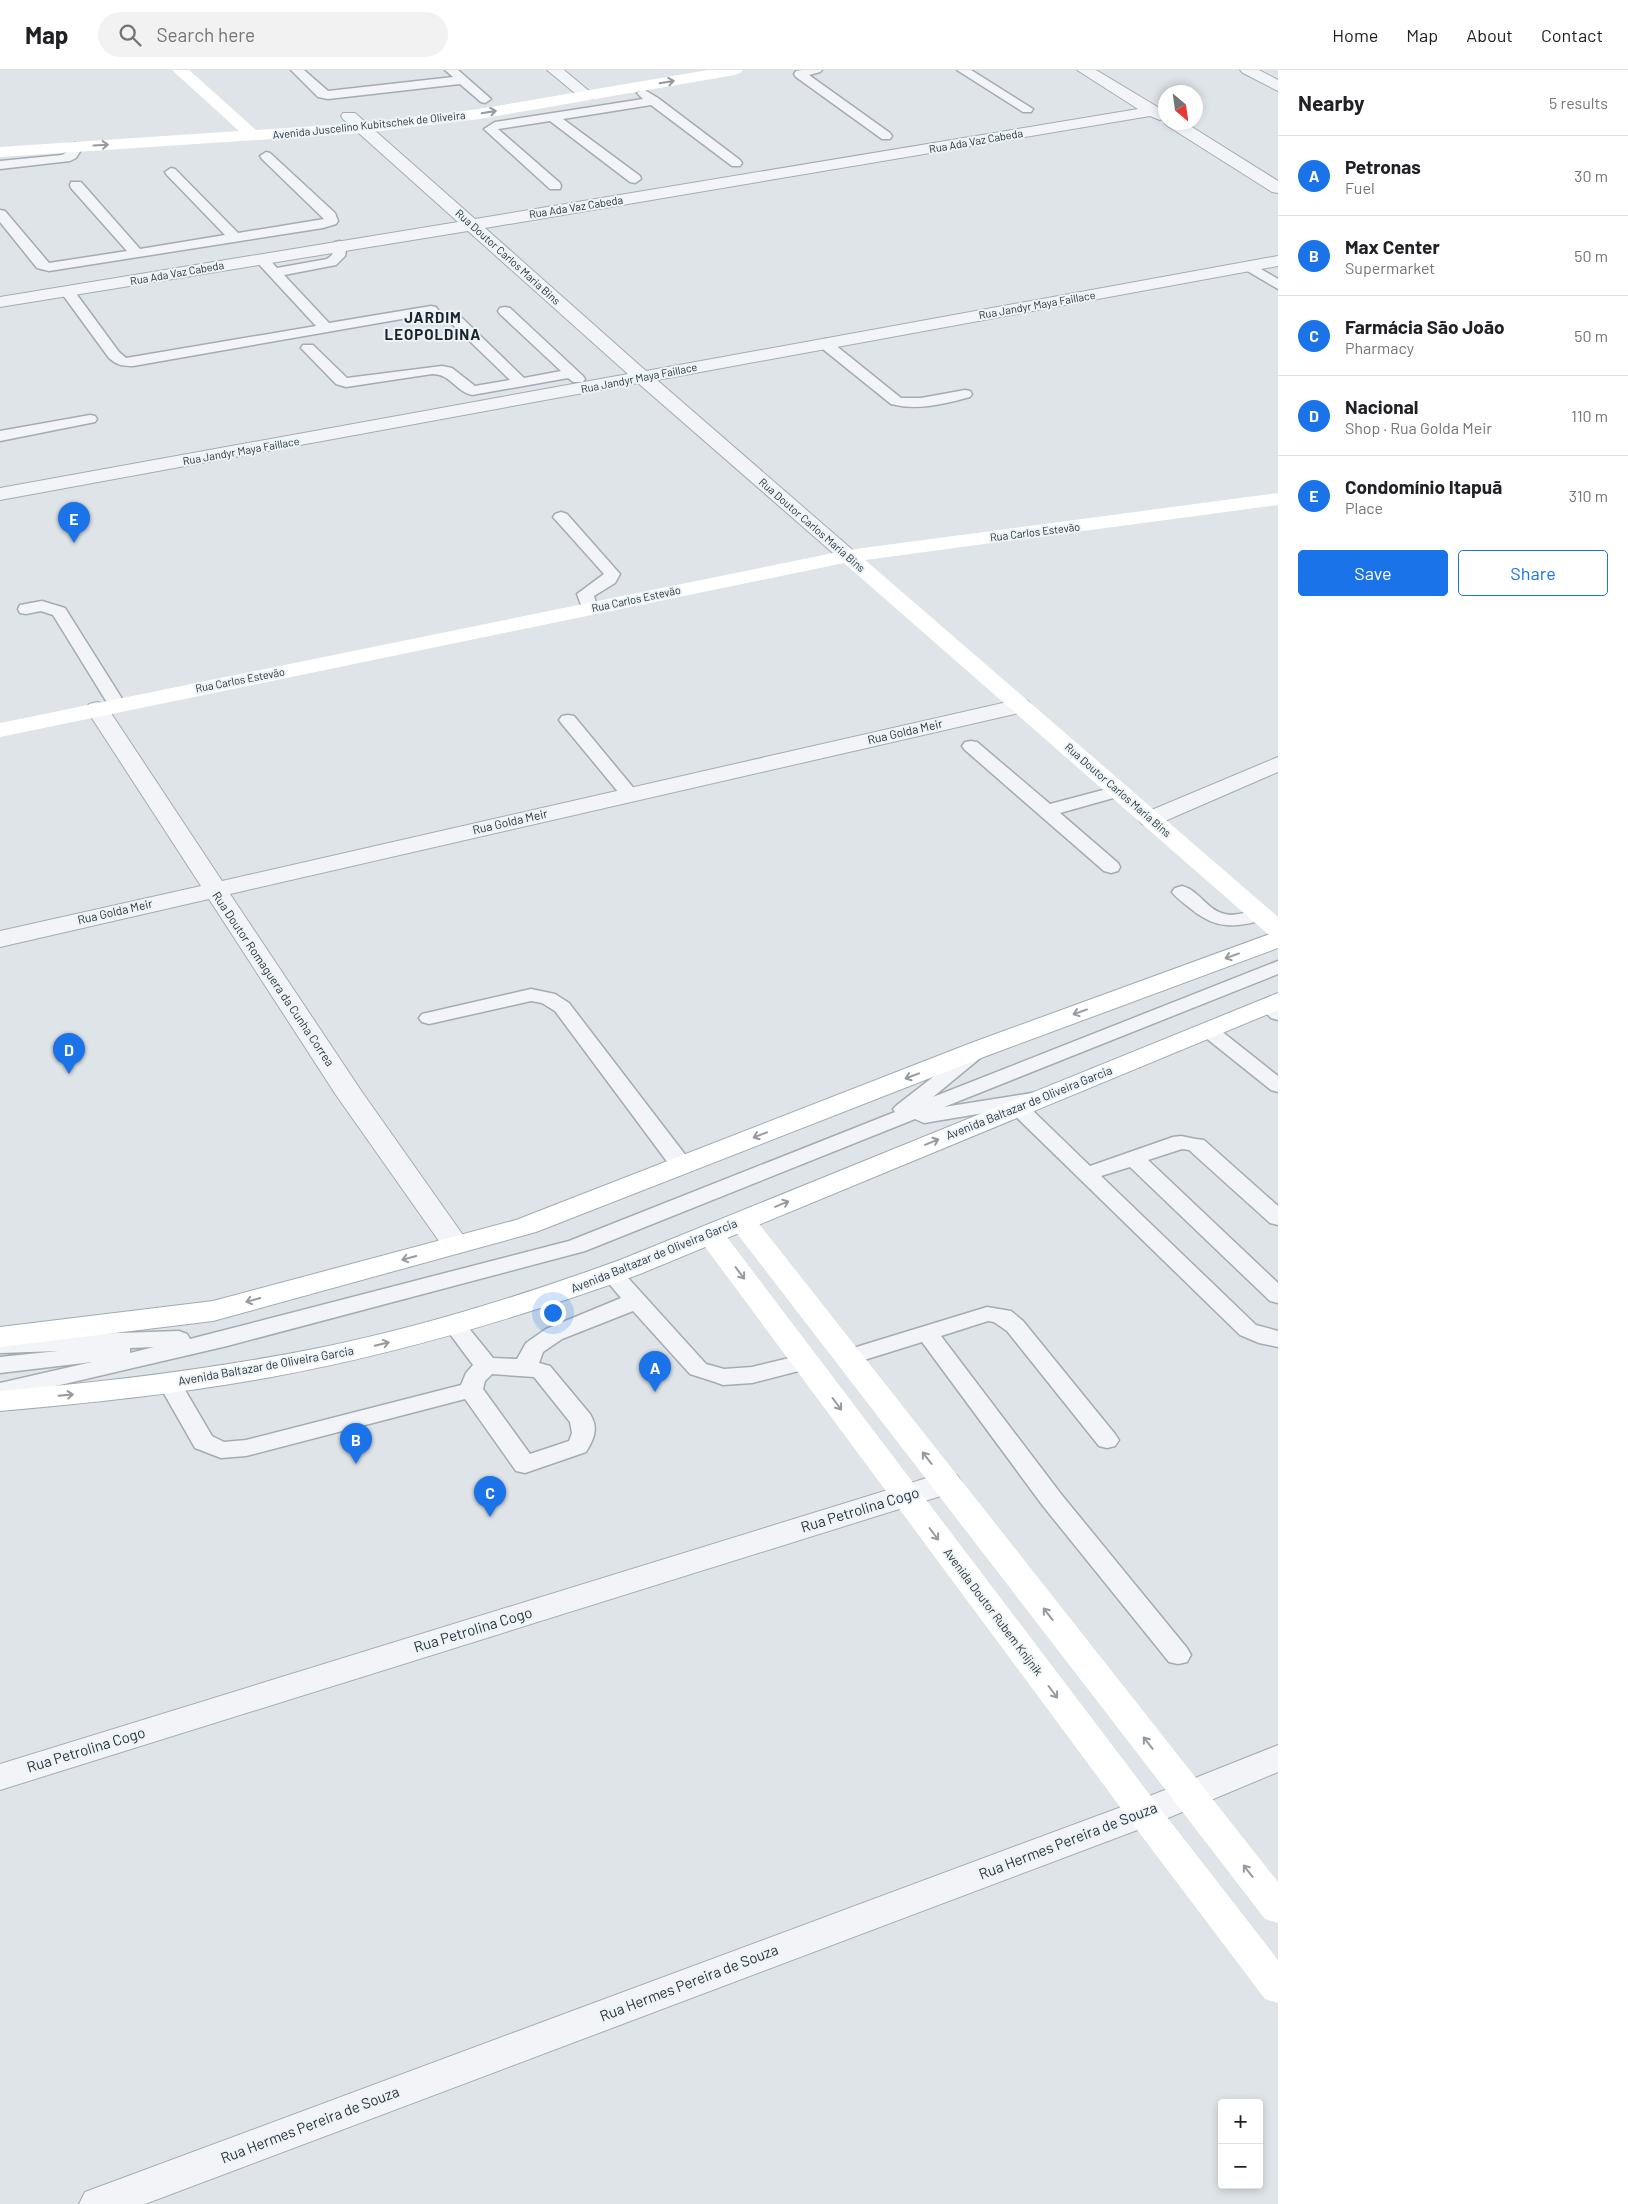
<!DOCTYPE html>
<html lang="en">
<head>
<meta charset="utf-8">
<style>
  :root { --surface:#fff; --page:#f2f2f2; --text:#202124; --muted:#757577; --line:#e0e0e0; --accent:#1a73e8 }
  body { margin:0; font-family:Barlow,sans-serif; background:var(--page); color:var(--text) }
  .controls { position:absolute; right:15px; bottom:15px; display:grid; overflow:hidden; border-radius:5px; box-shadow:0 2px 8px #0003 }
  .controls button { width:45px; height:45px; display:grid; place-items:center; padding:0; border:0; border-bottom:1px solid var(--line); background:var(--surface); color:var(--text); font:25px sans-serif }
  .compass { position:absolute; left:1158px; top:15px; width:45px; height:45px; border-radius:50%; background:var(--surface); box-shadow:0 2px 8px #0003; rotate:151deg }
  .you { position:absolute; left:552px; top:1242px; width:18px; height:18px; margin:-12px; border:4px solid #fff; border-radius:50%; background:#1a73e8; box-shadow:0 0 0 8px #1a73e833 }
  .badge { display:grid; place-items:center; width:32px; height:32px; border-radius:50%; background:var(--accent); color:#fff; font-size:16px; font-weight:700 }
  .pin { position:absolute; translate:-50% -41px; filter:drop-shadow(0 1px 2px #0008) }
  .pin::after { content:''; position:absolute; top:26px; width:18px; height:15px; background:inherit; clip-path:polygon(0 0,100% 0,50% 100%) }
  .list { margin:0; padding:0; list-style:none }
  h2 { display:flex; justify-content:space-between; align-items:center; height:65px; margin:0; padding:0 20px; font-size:21px }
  h2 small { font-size:16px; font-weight:400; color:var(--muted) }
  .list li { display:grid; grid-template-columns:32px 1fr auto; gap:15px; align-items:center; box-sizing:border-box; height:80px; padding:0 20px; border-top:1px solid var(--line) }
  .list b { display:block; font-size:19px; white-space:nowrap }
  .list p { margin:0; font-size:16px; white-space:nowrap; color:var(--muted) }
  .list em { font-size:16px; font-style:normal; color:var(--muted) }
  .actions { display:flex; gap:10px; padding:15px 20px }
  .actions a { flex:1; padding:11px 0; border:1px solid var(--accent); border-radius:5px; text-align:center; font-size:18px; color:var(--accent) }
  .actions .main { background:var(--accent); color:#fff }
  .icon { flex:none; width:28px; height:28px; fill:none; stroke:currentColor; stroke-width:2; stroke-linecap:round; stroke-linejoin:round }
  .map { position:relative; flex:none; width:1278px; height:2134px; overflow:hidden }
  header { display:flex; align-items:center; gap:30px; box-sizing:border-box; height:70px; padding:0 25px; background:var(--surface); border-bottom:1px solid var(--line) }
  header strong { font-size:24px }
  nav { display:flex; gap:28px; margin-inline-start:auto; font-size:18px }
  .search { width:350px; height:45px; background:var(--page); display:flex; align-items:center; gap:12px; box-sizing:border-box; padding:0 18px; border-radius:28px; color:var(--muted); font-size:19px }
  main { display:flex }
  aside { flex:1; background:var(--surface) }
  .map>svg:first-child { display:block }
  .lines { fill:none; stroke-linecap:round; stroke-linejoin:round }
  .lane-casing { stroke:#a4acb2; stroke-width:3 }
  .street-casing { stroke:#a4acb2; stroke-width:2 }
  .primary-casing { stroke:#9eabb4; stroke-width:2 }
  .lane { fill:#f2f4f7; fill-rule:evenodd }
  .street { fill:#f2f4f7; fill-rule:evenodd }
  .secondary { fill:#fff; fill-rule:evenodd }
  .primary { fill:#fff; fill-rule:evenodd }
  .oneway { stroke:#949aa0 }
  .labels { text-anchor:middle; stroke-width:4; stroke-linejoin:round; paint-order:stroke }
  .far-street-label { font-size:11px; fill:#283540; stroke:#eef3f6 }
  .street-label { font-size:12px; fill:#283540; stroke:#eef3f6 }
  .far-district-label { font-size:15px; font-weight:bold; letter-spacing:1px; fill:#1a2530; stroke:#eef3f6 }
  .near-street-label { font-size:15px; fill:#283540; stroke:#eef3f6 }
</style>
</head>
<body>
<header>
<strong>Map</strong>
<div class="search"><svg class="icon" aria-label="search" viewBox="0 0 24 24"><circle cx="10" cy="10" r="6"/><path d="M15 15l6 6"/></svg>Search here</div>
<nav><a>Home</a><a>Map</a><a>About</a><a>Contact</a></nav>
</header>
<main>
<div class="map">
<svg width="1278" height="2134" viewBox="0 0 1278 2134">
  <rect width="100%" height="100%" fill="#dfe4e8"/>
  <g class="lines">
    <g class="lane-casing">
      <g id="lane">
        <polygon points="291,0 304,0 328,21 453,7 445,0 458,0 491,29 485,33 481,32 460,14 328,29 318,27"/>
        <polygon points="802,0 822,0 820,2 809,5 890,63 892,66 890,69 882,69 796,7 794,4 796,1"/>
        <polygon points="957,0 971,0 1033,39 1031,42 1023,42"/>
        <polygon points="643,19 658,28 740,90 742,93 740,96 732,96 651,35 563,49 640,106 641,109 635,113 630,112 550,51 498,59 560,113 561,116 560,119 550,119 484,59 495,52 643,29 637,23"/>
        <polygon points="75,73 79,74 81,80 76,88 70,91 0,99 0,91 62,85 67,82 71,74"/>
        <polygon points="266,82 270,83 335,143 338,151 336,154 323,158 49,201 37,198 0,152 0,140 5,141 49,193 127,181 71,118 70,115 71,112 81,112 140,179 225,165 167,105 165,102 171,98 175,99 238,163 324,149 262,89 260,86"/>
        <path d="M340 171 347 175 345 186 336 195 284 205 329 253 431 236 436 237 438 240 436 243 133 296C122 296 117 295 109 288L60 221 62 218H72L119 282 126 288 316 256 254 189 261 185 266 186 277 198 327 189 332 185 335 172Z"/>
        <polygon points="1249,192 1278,209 1278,219 1244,199 1242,196"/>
        <path d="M505 237 510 238 583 306 585 309 583 312H573L568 308 472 325C455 321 451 304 432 304L346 317 336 314 301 278 303 275H313L347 308 442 296 452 298 475 316 510 310 451 253 449 250 451 247H461L524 308 561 301 500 244 498 241 500 238Z"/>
        <path d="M824 269 829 270 901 328H921L965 320 970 321 972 324 970 327C944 334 918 341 891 334L819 276 817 273Z"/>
        <polygon points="90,345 95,346 97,349 95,352 0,371 0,361"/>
        <polygon points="561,442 567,444 620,504 615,513 594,526 598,539 596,543 584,543 577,524 604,504 553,447 555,444"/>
        <polygon points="42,531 65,538 126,635 123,639 111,639 53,545 41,541 26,544 20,543 18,539 20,535"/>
        <polygon points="568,645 574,646 636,721 639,725 636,729 630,730 624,729 562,654 559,650 562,646"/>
        <polygon points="971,671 977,672 1050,734 1118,716 1124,717 1127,721 1124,725 1060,743 1118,793 1120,797 1118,801 1111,803 1104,801 965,680 962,676 965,672"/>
        <path d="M1182 816C1199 820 1208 841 1225 844 1239 848 1254 837 1268 841L1271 845 1268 849C1236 857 1217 861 1190 838 1184 833 1177 829 1172 822L1175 818Z"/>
        <path d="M1278 891V904L944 1037 1032 1023 1039 1025 1042 1029 1039 1033 1028 1036 1090 1096 1173 1067 1181 1066 1196 1069 1204 1070 1278 1136V1155L1270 1153 1189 1080 1182 1079 1148 1090 1278 1213V1233L1270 1231 1130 1097 1101 1106 1256 1255 1278 1261V1277L1259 1273 1240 1265 1008 1039 924 1053 915 1049 585 1181 227 1276 0 1329V1313L92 1292 0 1303V1287L58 1281 0 1283V1267L179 1261 187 1264 190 1269 569 1171 895 1042 893 1039 897 1035 973 976 980 974 987 976 990 980 933 1027ZM154 1277 130 1283V1278Z"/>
        <polygon points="531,919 555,924 569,933 690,1091 693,1096 690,1101 682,1103 674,1101 555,941 542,933 531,931 429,954 422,952 419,948 422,944"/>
        <polygon points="1268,929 1278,933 1278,950 1271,948 1258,935 1261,931"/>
        <polygon points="1208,954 1215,956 1278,1006 1278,1022 1271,1020 1201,964 1198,960 1201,956"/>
        <path d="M612 1197 620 1199 706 1294 724 1299 752 1297 806 1284 814 1287 818 1292 814 1297 752 1313 723 1315 715 1312 690 1304 633 1241 562 1269 543 1282 539 1293 550 1296 590 1344C599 1358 594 1369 586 1382L525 1403 516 1401 465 1329 246 1386 221 1388 195 1378 158 1313 162 1308 170 1305 178 1308 212 1366 224 1372 246 1370 461 1315 466 1303 473 1295 444 1256 447 1251 455 1249 463 1251 493 1288 517 1289 526 1273 546 1259 621 1228 601 1204 604 1199ZM492 1304 534 1307 570 1352 572 1363 569 1371 530 1384 483 1319 485 1311Z"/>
        <polygon points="987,1237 1011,1241 1023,1251 1115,1364 1119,1370 1115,1376 1107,1378 1099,1376 1007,1261 994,1252 988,1251 941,1266 1061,1424 1187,1578 1191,1585 1187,1592 1178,1594 1169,1592 1043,1436 922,1272 848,1295 840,1292 836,1287 840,1282"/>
      </g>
    </g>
    <g class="street-casing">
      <g id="street">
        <polygon points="547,0 564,0 595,26 592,29 582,29"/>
        <polygon points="1077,0 1096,0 1166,42 1166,48 1160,50 1150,46 485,158 646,301 1278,186 1278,196 657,310 855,482 858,486 855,490 848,492 841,490 638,313 0,430 0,418 628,304 468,161 0,237 0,227 458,152 343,49 341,46 343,43 355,43 475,149 1138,39"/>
        <polygon points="1240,0 1259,0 1278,10 1278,21 1243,3"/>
        <polygon points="1166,50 1166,52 1184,52 1278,111 1278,123 1272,122 1166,55 1164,52"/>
        <polygon points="1020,629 1028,631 1031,636 1028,641 230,824 362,1022 470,1175 466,1181 456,1184 446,1181 336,1025 209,829 0,877 0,861 201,816 86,639 89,634 97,632 105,634 222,811"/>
        <polygon points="1278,687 1278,702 1158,754 1150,756 1142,754 1138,749 1142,744"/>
        <polygon points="946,1402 957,1405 962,1413 957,1421 0,1720 0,1694"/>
        <polygon points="1278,1675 1278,1702 1156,1753 145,2134 79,2134 85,2122 1132,1733"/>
      </g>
    </g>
    <g class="primary-casing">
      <g id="primary">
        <polygon points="1278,861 1278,878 989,985 536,1162 213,1251 0,1277 0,1257 213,1231 516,1150 971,973"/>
        <path d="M1278 923V940L640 1204C518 1248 394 1285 266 1308 178 1324 89 1333 0 1341V1321C107 1312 213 1299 319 1278 421 1257 521 1226 620 1190Z"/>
      </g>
    </g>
    <use href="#lane" class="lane"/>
    <use href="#street" class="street"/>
    <g class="secondary">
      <polygon points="172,0 189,0 256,60 363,53 479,39 708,0 743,0 740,3 735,5 479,49 363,63 0,87 0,77 239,61"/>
      <polygon points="1278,423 1278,435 865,490 1278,847 1278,868 1269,865 844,493 0,667 0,653 848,480"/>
      <polygon points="742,1142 752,1145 1278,1812 1278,1853 1265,1849 732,1157 728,1151 732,1145"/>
      <polygon points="710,1155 720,1158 1156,1733 1278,1890 1278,1933 1265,1929 1132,1753 700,1170 696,1164 700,1158"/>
    </g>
    <use href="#primary" class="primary"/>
  </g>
  <defs><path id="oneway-shaft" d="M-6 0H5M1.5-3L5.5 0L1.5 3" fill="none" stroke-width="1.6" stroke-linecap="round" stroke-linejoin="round" transform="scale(1.25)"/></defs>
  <g class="oneway">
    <use href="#oneway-shaft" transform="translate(667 12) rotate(-10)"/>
    <use href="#oneway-shaft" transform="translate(489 42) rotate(-10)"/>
    <use href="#oneway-shaft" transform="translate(101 75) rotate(-3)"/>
    <use href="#oneway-shaft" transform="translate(1232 886) rotate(160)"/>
    <use href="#oneway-shaft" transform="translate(1080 942) rotate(160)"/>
    <use href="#oneway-shaft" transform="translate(912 1006) rotate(159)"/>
    <use href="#oneway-shaft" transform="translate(760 1065) rotate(159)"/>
    <use href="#oneway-shaft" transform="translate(932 1072) rotate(-22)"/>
    <use href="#oneway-shaft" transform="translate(782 1134) rotate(-22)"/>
    <use href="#oneway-shaft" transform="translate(409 1188) rotate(165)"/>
    <use href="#oneway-shaft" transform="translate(740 1203) rotate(53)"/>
    <use href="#oneway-shaft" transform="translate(253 1230) rotate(165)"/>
    <use href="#oneway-shaft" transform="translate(382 1274) rotate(-14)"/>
    <use href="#oneway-shaft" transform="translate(66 1325) rotate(-5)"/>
    <use href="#oneway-shaft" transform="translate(837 1334) rotate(53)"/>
    <use href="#oneway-shaft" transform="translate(927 1388) rotate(-128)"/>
    <use href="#oneway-shaft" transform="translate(934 1464) rotate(53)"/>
    <use href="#oneway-shaft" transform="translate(1048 1544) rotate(-128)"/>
    <use href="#oneway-shaft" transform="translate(1053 1622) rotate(53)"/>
    <use href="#oneway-shaft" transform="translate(1148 1673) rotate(-128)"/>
    <use href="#oneway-shaft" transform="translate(1248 1801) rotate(-128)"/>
  </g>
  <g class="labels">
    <g class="far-street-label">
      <text transform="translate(369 55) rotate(-6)" y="4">Avenida Juscelino Kubitschek de Oliveira</text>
      <text transform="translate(976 71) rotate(-10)" y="4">Rua Ada Vaz Cabeda</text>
      <text transform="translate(576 137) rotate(-9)" y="4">Rua Ada Vaz Cabeda</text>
      <text transform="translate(508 187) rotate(42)" y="4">Rua Doutor Carlos Maria Bins</text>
      <text transform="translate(177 203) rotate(-10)" y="4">Rua Ada Vaz Cabeda</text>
      <text transform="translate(1037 235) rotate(-10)" y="4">Rua Jandyr Maya Faillace</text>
      <text transform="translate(639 308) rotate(-11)" y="4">Rua Jandyr Maya Faillace</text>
      <text transform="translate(241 381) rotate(-10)" y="4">Rua Jandyr Maya Faillace</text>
      <text transform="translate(812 455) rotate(41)" y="4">Rua Doutor Carlos Maria Bins</text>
      <text transform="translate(1035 462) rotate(-7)" y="4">Rua Carlos Estevão</text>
      <text transform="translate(636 529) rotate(-12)" y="4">Rua Carlos Estevão</text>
      <text transform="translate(240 610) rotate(-11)" y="4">Rua Carlos Estevão</text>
      <text transform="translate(1118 720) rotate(41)" y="4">Rua Doutor Carlos Maria Bins</text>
    </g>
    <g class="street-label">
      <text transform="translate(905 662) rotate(-13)" y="4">Rua Golda Meir</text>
      <text transform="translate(510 752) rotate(-13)" y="4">Rua Golda Meir</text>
      <text transform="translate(115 842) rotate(-13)" y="4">Rua Golda Meir</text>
      <text transform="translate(273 909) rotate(56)" y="4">Rua Doutor Romaguera da Cunha Correa</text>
      <text transform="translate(1029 1033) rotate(-22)" y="4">Avenida Baltazar de Oliveira Garcia</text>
      <text transform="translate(654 1186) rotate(-22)" y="4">Avenida Baltazar de Oliveira Garcia</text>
      <text transform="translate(266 1296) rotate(-10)" y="4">Avenida Baltazar de Oliveira Garcia</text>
      <text transform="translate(993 1542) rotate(53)" y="4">Avenida Doutor Rubem Knijnik</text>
    </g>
    <g class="far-district-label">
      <text x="433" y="253">JARDIM<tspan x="433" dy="17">LEOPOLDINA</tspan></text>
    </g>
    <g class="near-street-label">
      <text transform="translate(860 1440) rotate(-17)" y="5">Rua Petrolina Cogo</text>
      <text transform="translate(473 1560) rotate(-17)" y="5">Rua Petrolina Cogo</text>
      <text transform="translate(86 1680) rotate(-17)" y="5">Rua Petrolina Cogo</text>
      <text transform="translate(1068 1771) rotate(-21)" y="5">Rua Hermes Pereira de Souza</text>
      <text transform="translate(689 1913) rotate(-21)" y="5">Rua Hermes Pereira de Souza</text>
      <text transform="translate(310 2055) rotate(-21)" y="5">Rua Hermes Pereira de Souza</text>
    </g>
  </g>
</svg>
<div class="controls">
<button>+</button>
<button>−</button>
</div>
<svg class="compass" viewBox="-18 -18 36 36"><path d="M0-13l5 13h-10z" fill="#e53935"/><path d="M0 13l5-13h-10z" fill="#757577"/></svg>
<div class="you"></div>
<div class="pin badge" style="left:655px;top:1322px">A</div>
<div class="pin badge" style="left:356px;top:1394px">B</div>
<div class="pin badge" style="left:490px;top:1447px">C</div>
<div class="pin badge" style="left:69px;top:1004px">D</div>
<div class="pin badge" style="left:74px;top:473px">E</div>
</div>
<aside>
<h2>Nearby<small>5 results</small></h2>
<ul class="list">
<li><span class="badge">A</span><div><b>Petronas</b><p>Fuel</p></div><em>30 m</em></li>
<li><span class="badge">B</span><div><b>Max Center</b><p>Supermarket</p></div><em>50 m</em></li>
<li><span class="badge">C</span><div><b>Farmácia São João</b><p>Pharmacy</p></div><em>50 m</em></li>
<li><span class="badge">D</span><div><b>Nacional</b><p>Shop · Rua Golda Meir</p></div><em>110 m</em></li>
<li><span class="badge">E</span><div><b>Condomínio Itapuã</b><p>Place</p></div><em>310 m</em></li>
</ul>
<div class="actions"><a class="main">Save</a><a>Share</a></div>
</aside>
</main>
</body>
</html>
